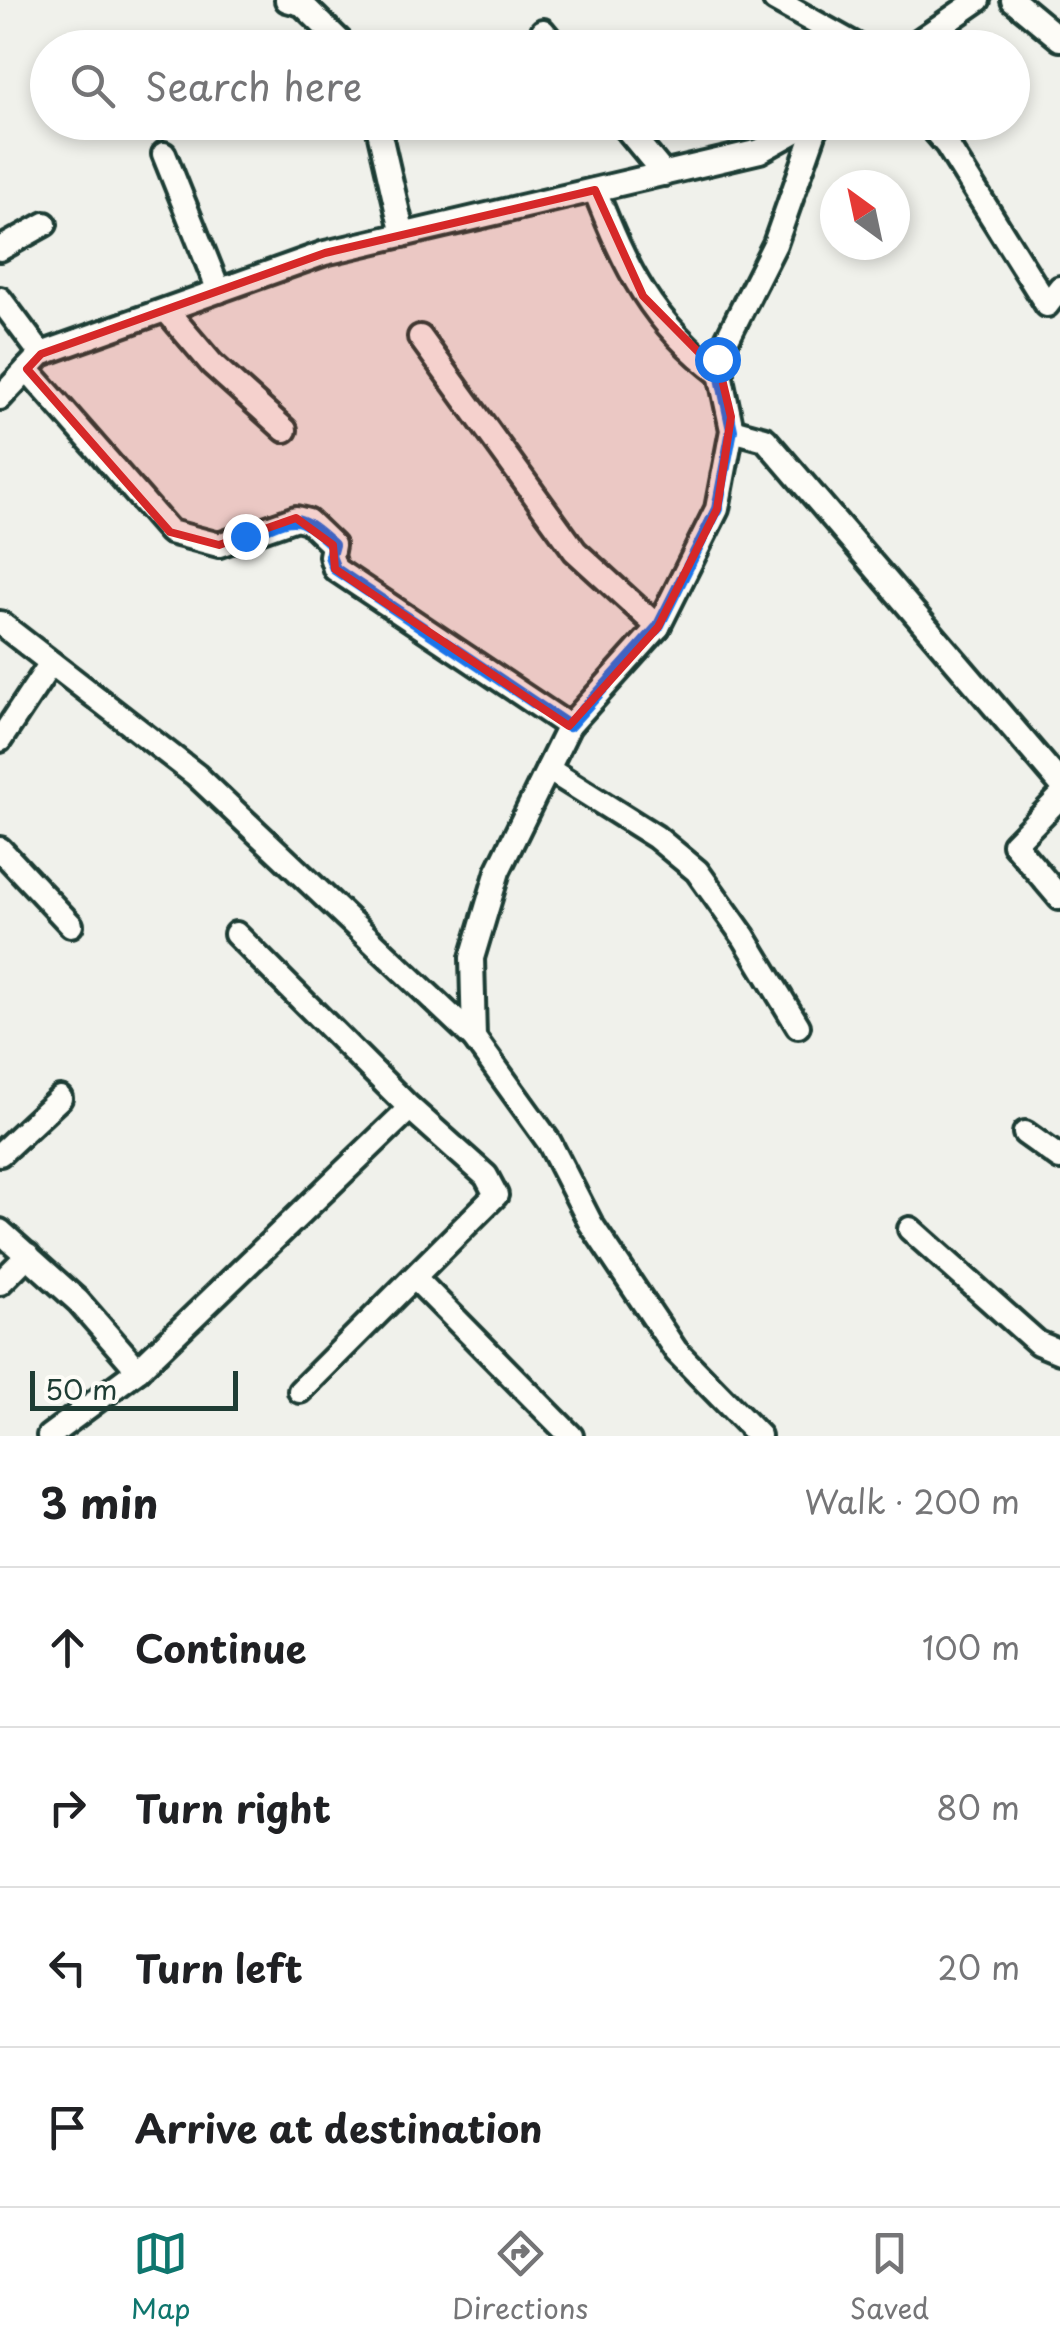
<!DOCTYPE html>
<html lang="en">
<head>
<meta charset="utf-8">
<style>
  :root { --surface:#fff; --page:#f2f2f2; --text:#202124; --muted:#757577; --line:#e0e0e0; --accent:#0f766e }
  body { margin:0; font-family:"Playpen Sans",sans-serif; background:var(--page); color:var(--text) }
  .compass { position:absolute; left:820px; top:170px; width:90px; height:90px; border-radius:50%; background:var(--surface); box-shadow:0 5px 15px #0003; rotate:327deg }
  .scale { position:absolute; left:30px; bottom:25px; width:208px; box-sizing:border-box; padding-left:10px; border:5px solid #1f3d34; border-top:0; font-size:28px; line-height:35px; white-space:nowrap; color:#1f3d34; -webkit-text-stroke:8px #fdfcf7; paint-order:stroke }
  .stop { position:absolute; width:30px; height:30px; margin:-22px; border:8px solid #1a73e8; border-radius:50%; background:#fff }
  .stop.end { background:#1a73e8; border-color:#fff; box-shadow:0 2px 10px #0008 }
  .list { margin:0; padding:0; list-style:none }
  h2 { display:flex; justify-content:space-between; align-items:center; height:130px; margin:0; padding:0 40px; font-size:42px }
  h2 small { font-size:32px; font-weight:400; color:var(--muted) }
  .list li { display:grid; grid-template-columns:65px 1fr auto; gap:30px; align-items:center; box-sizing:border-box; height:160px; padding:0 40px; border-top:2px solid var(--line) }
  .list b { display:block; font-size:38px; white-space:nowrap }
  .list em { font-size:32px; font-style:normal; color:var(--muted) }
  .icon { flex:none; width:55px; height:55px; fill:none; stroke:currentColor; stroke-width:2; stroke-linecap:round; stroke-linejoin:round }
  .map { position:relative; flex:none; width:1060px; height:1436px; overflow:hidden }
  .search { position:absolute; background:var(--surface); box-shadow:0 5px 15px #0003; left:30px; right:30px; top:30px; height:110px; display:flex; align-items:center; gap:25px; box-sizing:border-box; padding:0 35px; border-radius:55px; color:var(--muted); font-size:38px }
  .sheet { height:770px; background:var(--surface) }
  nav { display:flex; justify-content:space-around; align-items:center; box-sizing:border-box; height:140px; border-top:2px solid var(--line); background:var(--surface); font-size:28px; color:var(--muted) }
  nav a { display:grid; justify-items:center; gap:5px }
  nav .on { color:var(--accent) }
  .map>svg:first-child { display:block }
  .lines { fill:none; stroke-linecap:round; stroke-linejoin:round }
  .minor-casing { stroke:#1f3d34; stroke-width:30 }
  .minor { stroke:#fdfcf7; stroke-width:22 }
  .route { stroke:#1a73e8; stroke-width:12 }
  .marked { fill:#d62828; fill-opacity:0.2; stroke:#d62828; stroke-width:8; stroke-linejoin:round }
</style>
</head>
<body>
<div class="map">
<svg width="1060" height="1436" viewBox="0 0 1060 1436">
  <rect width="100%" height="100%" fill="#f0f1eb"/>
  <filter id="ink" filterUnits="userSpaceOnUse"><feTurbulence type="fractalNoise" baseFrequency=".01" numOctaves="2"/><feDisplacementMap in="SourceGraphic" scale="20" xChannelSelector="R" yChannelSelector="G"/><feConvolveMatrix kernelMatrix="1 2 1 2 8 2 1 2 1" color-interpolation-filters="sRGB"/></filter>
  <g filter="url(#ink)">
    <g class="lines">
      <g class="minor-casing">
        <g id="minor">
          <polyline points="287,0 302,4 347,48"/>
          <polyline points="775,0 861,48"/>
          <polyline points="1013,0 1060,39"/>
          <polyline points="543,31 557,48"/>
          <polyline points="909,48 978,0"/>
          <polyline points="377,122 403,235"/>
          <polyline points="621,122 664,174"/>
          <polyline points="927,122 947,145 1047,305 1060,288"/>
          <polyline points="164,154 219,291"/>
          <path d="M595 190C626 269 651 322 721 375"/>
          <polyline points="0,249 45,224"/>
          <polyline points="0,299 41,354"/>
          <polyline points="166,310 212,364 285,430"/>
          <polyline points="420,337 575,551 658,627"/>
          <polyline points="27,369 170,532 219,545 296,518 308,521 333,545 331,556 335,569 569,726"/>
          <polyline points="0,398 41,354 325,253 760,151 812,122"/>
          <polyline points="732,430 765,439 1060,783"/>
          <polyline points="0,623 196,775 474,1038 549,1142 591,1224 676,1351 759,1436"/>
          <polyline points="0,740 51,663"/>
          <polyline points="548,769 656,837 697,871 744,937 798,1026"/>
          <polyline points="1060,797 1014,844 1060,898"/>
          <polyline points="0,849 71,925"/>
          <polyline points="236,934 410,1108 486,1176 496,1195 300,1391"/>
          <polyline points="474,1038 472,958 498,871 569,726 658,627 717,509 732,430 717,359 775,244 818,122"/>
          <polyline points="1025,1133 1060,1158"/>
          <polyline points="0,1154 60,1098"/>
          <polyline points="910,1229 1038,1343 1060,1352"/>
          <polyline points="0,1231 78,1301 138,1370"/>
          <polyline points="416,1279 571,1436"/>
          <polyline points="0,1283 28,1255"/>
          <polyline points="49,1436 138,1370 410,1108"/>
        </g>
      </g>
      <use href="#minor" class="minor"/>
    </g>
  </g>
  <g class="lines" filter="url(#ink)">
    <path class="route" d="M245 536C294 519 292 507 333 545L330 556 335 569 569 726 658 627 717 509 732 430 717 359"/>
  </g>
  <path class="marked" d="M595 190 643 296 721 375 731 417 717 509 658 627 569 726 335 569 333 545 296 518 219 545 170 532 27 369 41 354 325 253Z"/>
</svg>
<svg class="compass" viewBox="-18 -18 36 36"><path d="M0-13l5 13h-10z" fill="#e53935"/><path d="M0 13l5-13h-10z" fill="#757577"/></svg>
<div class="scale">50 m</div>
<div class="stop" style="left:717px;top:359px"></div>
<div class="stop end" style="left:245px;top:536px"></div>
<div class="search"><svg class="icon" aria-label="search" viewBox="0 0 24 24"><circle cx="10" cy="10" r="6"/><path d="M15 15l6 6"/></svg>Search here</div>
</div>
<section class="sheet">
<h2>3 min<small>Walk · 200 m</small></h2>
<ul class="list">
<li><svg class="icon" aria-label="ahead" viewBox="0 0 24 24"><path d="M12 20V5M6 11l6-6 6 6"/></svg><div><b>Continue</b></div><em>100 m</em></li>
<li><svg class="icon" aria-label="right" viewBox="0 0 24 24"><path d="M7 20v-9h11M14 6l5 5-5 5"/></svg><div><b>Turn right</b></div><em>80 m</em></li>
<li><svg class="icon" aria-label="left" viewBox="0 0 24 24"><path d="M17 20v-9H6M10 6l-5 5 5 5"/></svg><div><b>Turn left</b></div><em>20 m</em></li>
<li><svg class="icon" aria-label="arrive" viewBox="0 0 24 24"><path d="M6 21V4h12l-3 4 3 4H6"/></svg><div><b>Arrive at destination</b></div></li>
</ul>
</section>
<nav>
<a class="on"><svg class="icon" aria-label="map" viewBox="0 0 24 24"><path d="M3 6l6-2 6 2 6-2v14l-6 2-6-2-6 2zM9 4v14M15 6v14"/></svg>Map</a>
<a><svg class="icon" aria-label="directions" viewBox="0 0 24 24"><path d="M12 3l9 9-9 9-9-9zM9 14v-3h6M13 9l2 2-2 2"/></svg>Directions</a>
<a><svg class="icon" aria-label="saved" viewBox="0 0 24 24"><path d="M7 4h10v16l-5-4-5 4z"/></svg>Saved</a>
</nav>
</body>
</html>
